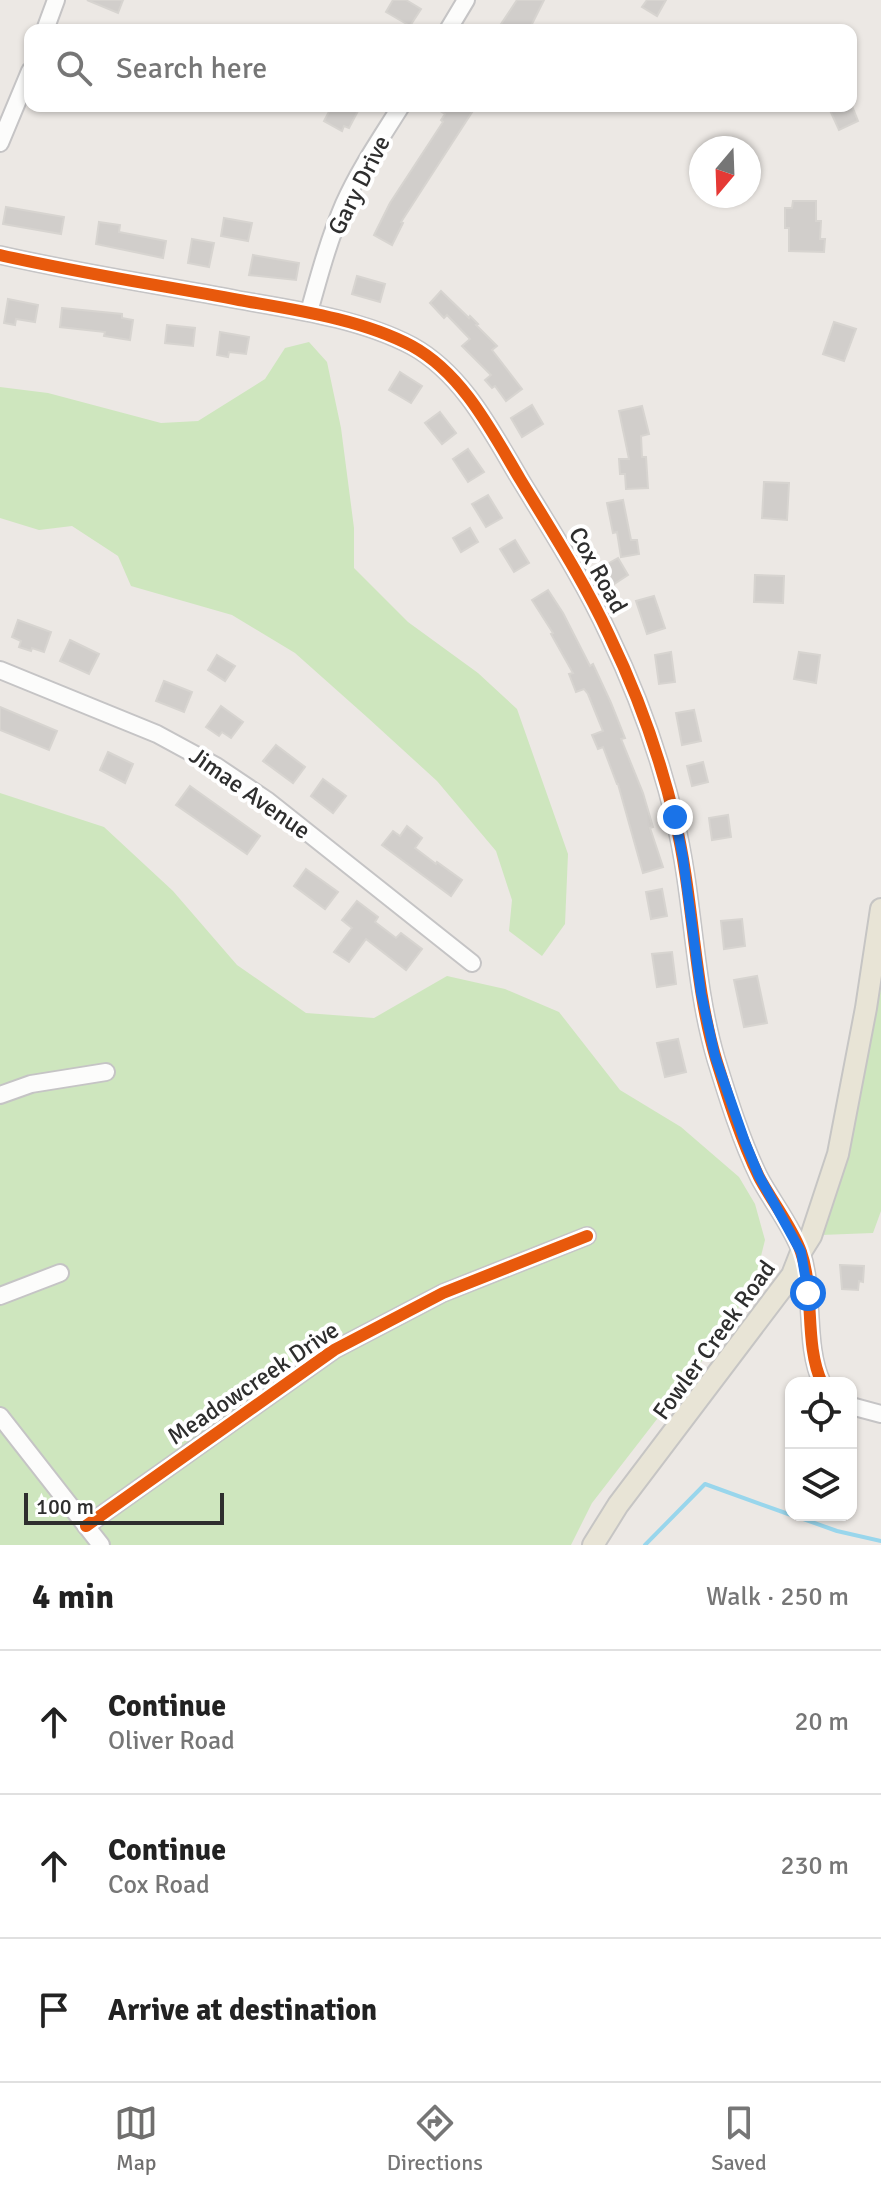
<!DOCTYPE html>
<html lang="en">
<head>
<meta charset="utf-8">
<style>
  :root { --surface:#fff; --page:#f2f2f2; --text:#222; --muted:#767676; --line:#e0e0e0; --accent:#706f6e }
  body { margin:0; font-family:Signika,sans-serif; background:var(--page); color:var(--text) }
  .controls { position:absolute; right:24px; bottom:24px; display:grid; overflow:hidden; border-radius:16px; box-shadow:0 2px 6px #0004 }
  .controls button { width:72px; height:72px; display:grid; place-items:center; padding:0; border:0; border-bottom:2px solid var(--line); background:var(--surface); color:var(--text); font:40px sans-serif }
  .compass { position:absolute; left:689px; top:136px; width:72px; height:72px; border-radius:50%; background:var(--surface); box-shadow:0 2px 6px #0004; rotate:199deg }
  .scale { position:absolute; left:24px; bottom:20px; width:200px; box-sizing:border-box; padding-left:8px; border:4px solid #2e2e2e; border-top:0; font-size:22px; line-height:28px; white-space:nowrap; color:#2e2e2e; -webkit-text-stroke:6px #fff; paint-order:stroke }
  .stop { position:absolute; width:24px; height:24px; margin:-18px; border:6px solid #1a73e8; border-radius:50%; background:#fff }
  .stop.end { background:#1a73e8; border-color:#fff; box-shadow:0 2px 8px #0008 }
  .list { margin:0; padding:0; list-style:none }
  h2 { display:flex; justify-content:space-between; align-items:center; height:104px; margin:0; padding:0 32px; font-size:34px }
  h2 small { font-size:26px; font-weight:400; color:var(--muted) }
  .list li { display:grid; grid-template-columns:52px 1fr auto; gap:24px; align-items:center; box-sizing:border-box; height:144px; padding:0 32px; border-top:2px solid var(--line) }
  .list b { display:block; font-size:30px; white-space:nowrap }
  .list p { margin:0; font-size:26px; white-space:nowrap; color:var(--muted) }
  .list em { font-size:26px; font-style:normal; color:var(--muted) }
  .icon { flex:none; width:44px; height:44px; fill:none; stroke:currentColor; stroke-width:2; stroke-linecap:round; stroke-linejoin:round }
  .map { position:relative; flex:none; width:881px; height:1545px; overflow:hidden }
  .search { position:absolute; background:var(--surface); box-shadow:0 2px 6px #0004; left:24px; right:24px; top:24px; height:88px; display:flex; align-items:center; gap:20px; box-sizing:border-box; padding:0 28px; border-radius:16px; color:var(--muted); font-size:30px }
  .sheet { height:536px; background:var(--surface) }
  nav { display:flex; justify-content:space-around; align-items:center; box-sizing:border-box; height:112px; border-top:2px solid var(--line); background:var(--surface); font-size:22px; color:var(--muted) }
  nav a { display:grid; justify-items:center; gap:4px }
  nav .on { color:var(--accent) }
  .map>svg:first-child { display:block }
  .green { fill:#cee6be }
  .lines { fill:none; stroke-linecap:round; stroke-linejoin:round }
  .stream { stroke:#99d6ec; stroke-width:4 }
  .building { fill:#d1cecb; stroke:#d7d4d0; stroke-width:2 }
  .minor-casing { stroke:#c5c4c5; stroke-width:20 }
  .major-casing { stroke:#c6c5c4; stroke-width:24 }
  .minor { stroke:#fcfcfb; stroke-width:16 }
  .major { stroke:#e8e4d6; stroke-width:20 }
  .cycleway-casing { stroke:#fff; stroke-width:17 }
  .cycleway { stroke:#e8590c; stroke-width:12 }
  .route { stroke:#1a73e8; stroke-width:10 }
  .labels { text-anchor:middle; stroke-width:8; stroke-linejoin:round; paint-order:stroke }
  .street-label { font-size:24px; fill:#2e2e2e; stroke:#fff }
</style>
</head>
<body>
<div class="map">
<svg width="881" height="1545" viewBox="0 0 881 1545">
  <rect width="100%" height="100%" fill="#ece8e4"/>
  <g class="green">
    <polygon points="309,342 327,362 341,428 354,528 354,568 408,622 478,673 517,709 568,854 565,924 542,956 509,931 512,900 496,851 437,781 368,718 295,653 232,615 131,586 118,556 72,526 39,530 0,518 0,387 48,393 161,423 198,421 265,379 285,348"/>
    <polygon points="0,793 104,827 173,891 237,965 306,1013 374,1018 447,976 505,989 559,1012 620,1090 681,1127 739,1177 755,1204 765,1240 754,1284 712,1348 592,1503 571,1545 0,1545"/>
    <polygon points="881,988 881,1211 873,1233 821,1235 842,1177 859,1103"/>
  </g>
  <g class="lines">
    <g class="stream">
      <polyline points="792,1515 837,1531 881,1541"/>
      <polyline points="645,1545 705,1484 791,1515"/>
    </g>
  </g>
  <g class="building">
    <polygon points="87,0 123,0 118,13"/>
    <polygon points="393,0 406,0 421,9 410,26 386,12"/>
    <polygon points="517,0 544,0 529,30 497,30"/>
    <polygon points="647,0 666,0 657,16 642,7"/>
    <polygon points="332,106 349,106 358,111 349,128 344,126 342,131 324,121"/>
    <polygon points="432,106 476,106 401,222 403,223 392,245 374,235 390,203 443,122 441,120 445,114"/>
    <polygon points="828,106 852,106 858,121 839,130"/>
    <polygon points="793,201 816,201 816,221 821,221 820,239 825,239 824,252 789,251 789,228 785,228 785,208 792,208"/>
    <polygon points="6,207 64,217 61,234 3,224"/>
    <polygon points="224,218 252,223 248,241 221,236"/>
    <polygon points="99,222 120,225 119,232 166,241 163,258 96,244"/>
    <polygon points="192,239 214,243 209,267 188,263"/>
    <polygon points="253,255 299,263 296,280 249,275"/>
    <polygon points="357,276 385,284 380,302 352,294"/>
    <polygon points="441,291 469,318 470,316 478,324 476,325 497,346 492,350 522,389 506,401 495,386 492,388 485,380 491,375 462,346 470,339 447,315 444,318 430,303"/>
    <polygon points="8,299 38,305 35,322 16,319 15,325 4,323"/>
    <polygon points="62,308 122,314 122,318 133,320 130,340 104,336 105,332 60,327"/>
    <polygon points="834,322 856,329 844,361 823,354"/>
    <polygon points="167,325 195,328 193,346 165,343"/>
    <polygon points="220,332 249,337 246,354 229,352 228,357 217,355"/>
    <polygon points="400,372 422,386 411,403 389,390"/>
    <polygon points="532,405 543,424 522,437 511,418"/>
    <polygon points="642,406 649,434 641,436 642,457 646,457 648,488 626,489 625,474 620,474 619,459 629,459 619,411"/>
    <polygon points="440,412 456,433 442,444 425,423"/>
    <polygon points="468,449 484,472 468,482 453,459"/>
    <polygon points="764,482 789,483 787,520 762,518"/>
    <polygon points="488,495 502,518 486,527 472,504"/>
    <polygon points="623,500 631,540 637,540 639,554 621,557 617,532 613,533 607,503"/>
    <polygon points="470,528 478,542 461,552 453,538"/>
    <polygon points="515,540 529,563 514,572 500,549"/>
    <polygon points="618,558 628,575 611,586 600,568"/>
    <polygon points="755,575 784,576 783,603 754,602"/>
    <polygon points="548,590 563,613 590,666 593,664 611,703 625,738 621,739 643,793 653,827 650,828 663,867 643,873 618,784 617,784 603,747 598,749 592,735 603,731 588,694 584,689 576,692 569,674 573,673 551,634 553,633 532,600"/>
    <polygon points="654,596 665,628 647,634 636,601"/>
    <polygon points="18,620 51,632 44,652 32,648 31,651 19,647 21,641 12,637"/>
    <polygon points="70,640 99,654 89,674 60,661"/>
    <polygon points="671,652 675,682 659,684 655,655"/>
    <polygon points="799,652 820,655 816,683 794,679"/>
    <polygon points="217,655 235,666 225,681 208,670"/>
    <polygon points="164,681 192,692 184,712 156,701"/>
    <polygon points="221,706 243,722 231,738 222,732 219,736 206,727"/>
    <polygon points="0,707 57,731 49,750 0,730"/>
    <polygon points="694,710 701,741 682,745 676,713"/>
    <polygon points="276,745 305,767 293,783 263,761"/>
    <polygon points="108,752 133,764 125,783 100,770"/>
    <polygon points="703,762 708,782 692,786 687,766"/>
    <polygon points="323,779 346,796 333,813 311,796"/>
    <polygon points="190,786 260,836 247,854 176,805"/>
    <polygon points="728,815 731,837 712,840 709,818"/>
    <polygon points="407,826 422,838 415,848 436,864 437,862 462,880 451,896 382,845 393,831 400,836"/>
    <polygon points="306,869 338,892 325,909 294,886"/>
    <polygon points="662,889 667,916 651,919 646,892"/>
    <polygon points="357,901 378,917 375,922 396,938 401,933 422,949 406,970 366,939 349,962 334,952 352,928 342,920"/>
    <polygon points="742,919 745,946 724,949 721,921"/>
    <polygon points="672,952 676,984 657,987 652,954"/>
    <polygon points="757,976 767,1023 744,1027 734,980"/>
    <polygon points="678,1039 686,1072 665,1077 657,1043"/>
    <polygon points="840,1265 864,1266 863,1282 859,1281 858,1290 842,1289"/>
  </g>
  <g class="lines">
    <g class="minor-casing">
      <g id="minor">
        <polyline points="45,30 56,0"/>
        <polyline points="448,30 466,0"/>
        <polyline points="0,143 30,71"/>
        <path d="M0 255C79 273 159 285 239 300 296 310 361 319 412 346 463 374 492 432 520 479 551 530 584 581 609 635 637 693 660 757 675 820 694 898 693 981 716 1059 728 1098 741 1140 759 1177 771 1200 793 1228 801 1252 815 1292 804 1345 822 1383"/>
        <path d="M309 312C319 276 329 239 344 204 359 170 381 138 401 106"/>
        <polyline points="0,670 157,734 216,766 268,801 472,963"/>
        <polyline points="0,1095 31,1084 106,1072"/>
        <polyline points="0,1296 60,1273"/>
        <polyline points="851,1406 881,1414"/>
        <polyline points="0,1416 101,1545"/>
        <polyline points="86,1526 334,1350 443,1293 587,1236"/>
      </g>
    </g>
    <g class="major-casing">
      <polyline id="major" points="593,1545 618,1505 792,1275 801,1252 811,1236 838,1154 866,1008 881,909"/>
    </g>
    <use href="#minor" class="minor"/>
    <use href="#major" class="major"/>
    <g class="cycleway-casing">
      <g id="cycleway">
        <path d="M0 255C79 273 159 285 239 300 296 310 361 319 412 346 463 374 492 432 520 479 551 530 584 581 609 635 637 693 660 757 675 820 694 898 693 981 716 1059 728 1098 741 1140 759 1177 771 1200 793 1228 801 1252 815 1292 804 1345 822 1383"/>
        <polyline points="86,1526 334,1350 443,1293 587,1236"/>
      </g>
    </g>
    <use href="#cycleway" class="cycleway"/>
  </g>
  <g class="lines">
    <polyline class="route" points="675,817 683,858 701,993 715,1056 745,1142 759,1176 801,1252 808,1293"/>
  </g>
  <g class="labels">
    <g class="street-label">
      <text transform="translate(359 185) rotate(-63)" y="8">Gary Drive</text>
      <text transform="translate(598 570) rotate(61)" y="8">Cox Road</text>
      <text transform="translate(250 793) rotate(35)" y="8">Jimae Avenue</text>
      <text transform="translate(714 1340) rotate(-54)" y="8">Fowler Creek Road</text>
      <text transform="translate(253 1383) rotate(-34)" y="8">Meadowcreek Drive</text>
    </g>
  </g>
</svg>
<div class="controls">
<button><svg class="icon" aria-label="locate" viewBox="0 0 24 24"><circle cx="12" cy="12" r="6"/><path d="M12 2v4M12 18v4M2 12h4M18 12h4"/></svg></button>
<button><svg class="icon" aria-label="layers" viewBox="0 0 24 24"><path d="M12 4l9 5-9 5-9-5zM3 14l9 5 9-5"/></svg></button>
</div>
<svg class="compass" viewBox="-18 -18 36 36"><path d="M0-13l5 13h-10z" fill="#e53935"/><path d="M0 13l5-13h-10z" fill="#767676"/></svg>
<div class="scale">100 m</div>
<div class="stop" style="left:808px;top:1293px"></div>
<div class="stop end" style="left:675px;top:817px"></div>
<div class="search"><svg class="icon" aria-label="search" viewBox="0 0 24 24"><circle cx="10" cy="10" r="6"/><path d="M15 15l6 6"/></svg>Search here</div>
</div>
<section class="sheet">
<h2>4 min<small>Walk · 250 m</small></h2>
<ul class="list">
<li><svg class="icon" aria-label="ahead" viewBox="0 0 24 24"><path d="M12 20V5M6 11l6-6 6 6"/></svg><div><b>Continue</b><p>Oliver Road</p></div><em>20 m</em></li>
<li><svg class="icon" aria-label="ahead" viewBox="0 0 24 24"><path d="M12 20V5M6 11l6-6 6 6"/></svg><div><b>Continue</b><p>Cox Road</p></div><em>230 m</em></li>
<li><svg class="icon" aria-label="arrive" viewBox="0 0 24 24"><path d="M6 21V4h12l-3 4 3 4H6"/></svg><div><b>Arrive at destination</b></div></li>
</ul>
</section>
<nav>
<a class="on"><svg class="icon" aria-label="map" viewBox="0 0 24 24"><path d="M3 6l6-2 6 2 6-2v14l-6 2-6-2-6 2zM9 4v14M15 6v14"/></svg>Map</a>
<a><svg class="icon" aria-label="directions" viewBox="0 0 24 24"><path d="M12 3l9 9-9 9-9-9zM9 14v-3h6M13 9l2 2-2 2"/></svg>Directions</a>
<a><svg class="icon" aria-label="saved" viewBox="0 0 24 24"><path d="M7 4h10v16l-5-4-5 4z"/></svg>Saved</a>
</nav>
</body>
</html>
